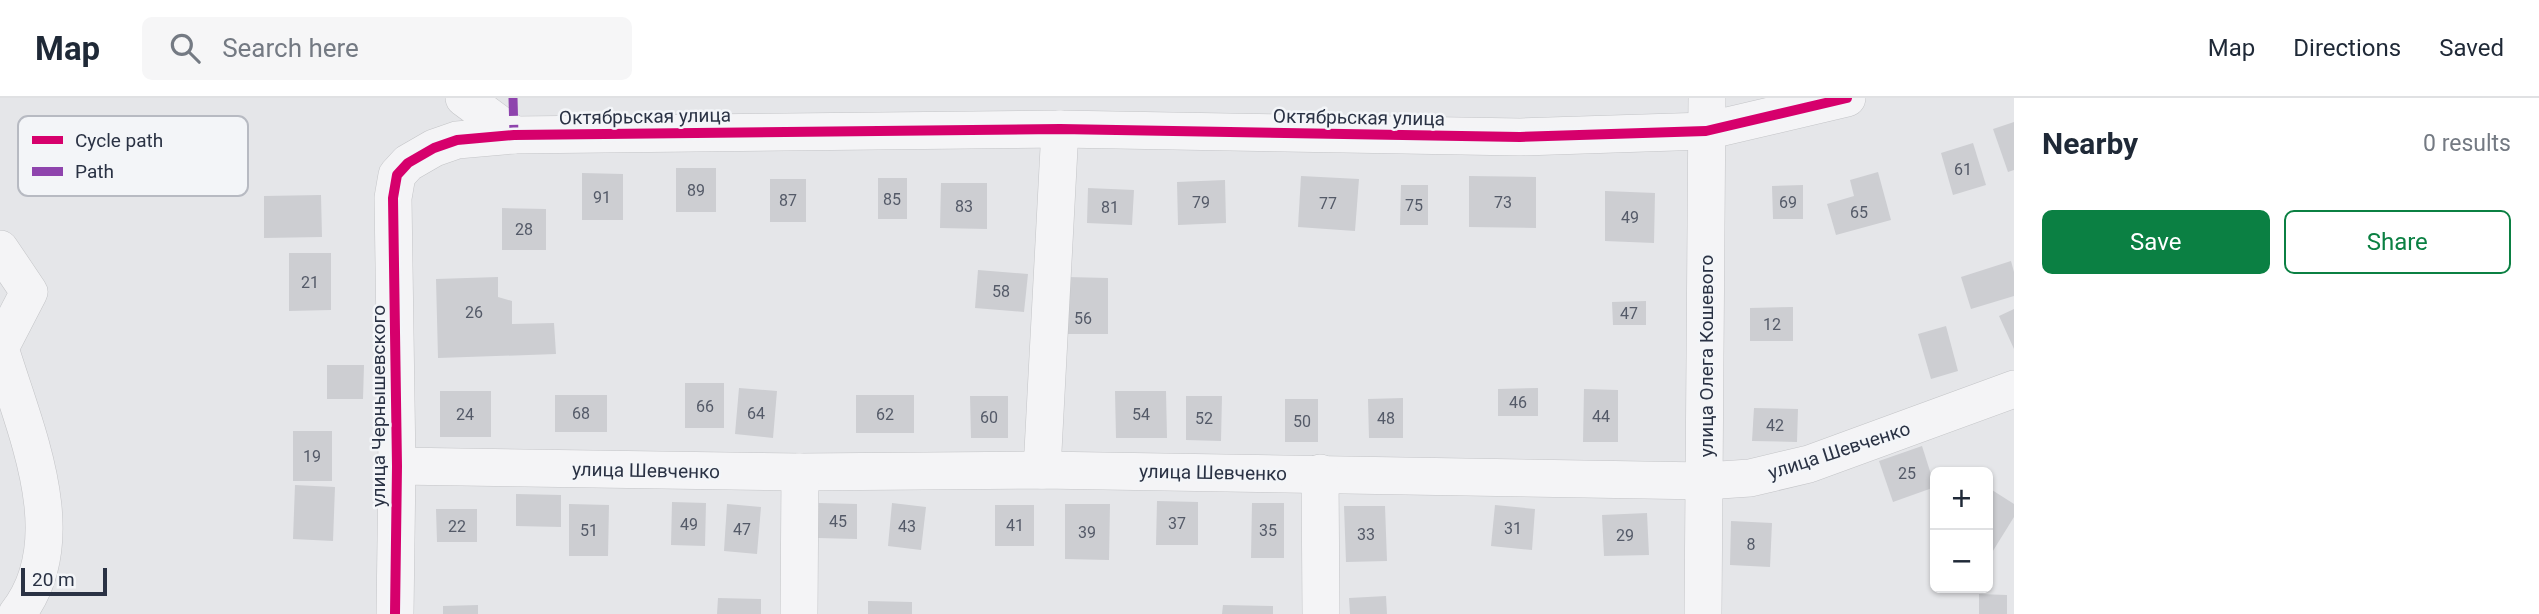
<!DOCTYPE html>
<html lang="en">
<head>
<meta charset="utf-8">
<style>
  :root { --surface:#fff; --page:#f6f6f7; --text:#1f2937; --muted:#747a83; --line:#e0e1e3; --accent:#0b8043 }
  body { margin:0; font-family:Roboto,sans-serif; background:var(--page); color:var(--text) }
  .controls { position:absolute; right:21px; bottom:21px; display:grid; overflow:hidden; border-radius:10px; box-shadow:0 2px 5px #0004 }
  .controls button { width:63px; height:63px; display:grid; place-items:center; padding:0; border:0; border-bottom:2px solid var(--line); background:var(--surface); color:var(--text); font:35px sans-serif }
  .scale { position:absolute; left:21px; bottom:18px; width:86px; box-sizing:border-box; padding-left:7px; border:4px solid #2a3244; border-top:0; font-size:19px; line-height:24px; white-space:nowrap; color:#2a3244; -webkit-text-stroke:5px #f3f5f8; paint-order:stroke }
  .list { margin:0; padding:0; list-style:none }
  h2 { display:flex; justify-content:space-between; align-items:center; height:91px; margin:0; padding:0 28px; font-size:30px }
  h2 small { font-size:23px; font-weight:400; color:var(--muted) }
  .actions { display:flex; gap:14px; padding:21px 28px }
  .actions a { flex:1; padding:16px 0; border:2px solid var(--accent); border-radius:10px; text-align:center; font-size:24px; color:var(--accent) }
  .actions .main { background:var(--accent); color:#fff }
  .icon { flex:none; width:38px; height:38px; fill:none; stroke:currentColor; stroke-width:2; stroke-linecap:round; stroke-linejoin:round }
  .map { position:relative; flex:none; width:2014px; height:516px; overflow:hidden }
  header { display:flex; align-items:center; gap:42px; box-sizing:border-box; height:98px; padding:0 35px; background:var(--surface); border-bottom:2px solid var(--line) }
  header strong { font-size:33px }
  nav { display:flex; gap:38px; margin-inline-start:auto; font-size:24px }
  .search { width:490px; height:63px; background:var(--page); display:flex; align-items:center; gap:18px; box-sizing:border-box; padding:0 24px; border-radius:10px; color:var(--muted); font-size:26px }
  main { display:flex }
  aside { flex:1; background:var(--surface) }
  .map>svg:first-child { display:block }
  .building { fill:#cdced2 }
  .lines { fill:none; stroke-linecap:round; stroke-linejoin:round }
  .minor-casing { stroke:#c3c4c7; stroke-width:38 }
  .minor { stroke:#f4f4f6; stroke-width:37 }
  .quiet { stroke:#8e44ad; stroke-width:9; stroke-dasharray:18 9; stroke-linecap:butt }
  .cycleway-casing { stroke:#f3f5f8; stroke-width:15 }
  .cycleway { stroke:#d6006c; stroke-width:10 }
  .labels { text-anchor:middle; stroke-width:5; stroke-linejoin:round; paint-order:stroke }
  .number-label { font-size:16px; fill:#545a68 }
  .street-label { font-size:19px; fill:#2a3244; stroke:#f3f5f8 }
  .key { fill:#f3f5f8; stroke:#b7bac2; stroke-width:2 }
  .key-label { font-size:19px; fill:#2a3244 }
</style>
</head>
<body>
<header>
<strong>Map</strong>
<div class="search"><svg class="icon" aria-label="search" viewBox="0 0 24 24"><circle cx="10" cy="10" r="6"/><path d="M15 15l6 6"/></svg>Search here</div>
<nav><a>Map</a><a>Directions</a><a>Saved</a></nav>
</header>
<main>
<div class="map">
<svg width="2014" height="516" viewBox="0 0 2014 516">
  <rect width="100%" height="100%" fill="#e5e6e9"/>
  <g class="building">
    <polygon points="2014,24 2014,72 2008,74 1993,31"/>
    <polygon points="1973,45 1986,87 1953,97 1941,55"/>
    <rect x="676" y="70" width="40" height="44"/>
    <polygon points="1878,74 1891,122 1836,137 1827,106 1854,98 1850,82"/>
    <polygon points="582,75 623,76 623,122 582,122"/>
    <polygon points="1301,78 1359,81 1355,133 1298,129"/>
    <polygon points="1469,78 1536,79 1536,130 1469,129"/>
    <rect x="878" y="80" width="29" height="41"/>
    <rect x="770" y="81" width="36" height="43"/>
    <polygon points="1225,82 1226,125 1178,127 1177,84"/>
    <polygon points="941,85 987,85 987,131 940,130"/>
    <polygon points="1401,87 1428,87 1428,127 1400,127"/>
    <polygon points="1803,87 1803,121 1773,121 1772,88"/>
    <polygon points="1088,90 1134,92 1132,127 1087,125"/>
    <polygon points="1605,93 1655,95 1654,145 1605,143"/>
    <polygon points="321,97 322,139 264,140 264,98"/>
    <polygon points="502,110 546,111 546,152 502,152"/>
    <polygon points="289,155 331,155 331,212 289,213"/>
    <polygon points="2011,163 2014,174 2014,198 1971,211 1961,179"/>
    <polygon points="978,172 1028,176 1024,214 975,210"/>
    <polygon points="498,179 498,199 512,203 512,226 554,225 556,256 438,260 436,181"/>
    <polygon points="1067,179 1108,180 1108,236 1058,236"/>
    <polygon points="1646,203 1646,227 1613,227 1612,204"/>
    <polygon points="1793,209 1793,243 1750,243 1750,210"/>
    <polygon points="2014,211 2014,251 1999,218"/>
    <polygon points="1946,228 1958,273 1931,281 1918,236"/>
    <polygon points="327,267 364,267 363,301 327,301"/>
    <rect x="685" y="285" width="39" height="45"/>
    <polygon points="739,290 777,293 773,340 735,336"/>
    <polygon points="1538,290 1538,318 1498,318 1498,291"/>
    <polygon points="1584,291 1618,292 1618,344 1583,344"/>
    <rect x="440" y="293" width="51" height="46"/>
    <polygon points="1115,293 1166,293 1167,340 1116,340"/>
    <rect x="555" y="297" width="52" height="37"/>
    <rect x="856" y="297" width="58" height="38"/>
    <polygon points="970,298 1008,298 1008,340 971,340"/>
    <polygon points="1186,298 1222,298 1221,343 1186,342"/>
    <polygon points="1403,300 1403,340 1369,340 1368,301"/>
    <rect x="1285" y="301" width="33" height="43"/>
    <polygon points="1754,310 1798,311 1797,344 1752,343"/>
    <rect x="293" y="333" width="39" height="50"/>
    <polygon points="1922,348 1935,389 1893,404 1879,363"/>
    <polygon points="295,387 335,389 333,443 293,441"/>
    <polygon points="1992,392 2014,406 2014,419 1991,456 1988,454 1988,398"/>
    <polygon points="516,396 561,397 561,429 516,428"/>
    <polygon points="1157,403 1198,404 1198,447 1156,447"/>
    <polygon points="672,404 706,405 705,448 671,447"/>
    <polygon points="818,405 857,406 857,441 818,440"/>
    <polygon points="892,405 926,409 921,452 888,448"/>
    <polygon points="1252,405 1284,405 1284,460 1251,460"/>
    <polygon points="569,406 609,407 608,458 569,458"/>
    <polygon points="727,406 761,409 757,456 724,453"/>
    <polygon points="1065,406 1110,406 1109,462 1065,461"/>
    <rect x="995" y="407" width="39" height="41"/>
    <polygon points="1495,407 1535,411 1532,452 1491,448"/>
    <polygon points="1344,408 1385,408 1387,463 1346,464"/>
    <polygon points="436,411 477,411 477,444 437,444"/>
    <polygon points="1647,415 1649,457 1604,458 1602,417"/>
    <polygon points="1731,423 1772,425 1770,469 1730,467"/>
    <polygon points="1979,496 2007,497 2007,516 1979,516"/>
    <polygon points="1386,498 1387,516 1350,516 1349,500"/>
    <polygon points="718,500 761,501 761,516 717,516"/>
    <polygon points="868,503 912,504 912,516 868,516"/>
    <polygon points="478,507 478,516 443,516 443,508"/>
    <polygon points="1223,507 1273,508 1273,516 1222,516"/>
  </g>
  <g class="lines">
    <g class="minor-casing">
      <g id="minor">
        <polyline points="464,0 514,37"/>
        <path d="M0 151 29 194 0 250C24 330 76 441 17 516"/>
        <polyline points="397,368 800,374 1042,372 1705,383 1750,380 1809,366 2014,291"/>
        <polyline points="1042,372 1060,31"/>
        <polyline points="1320,375 1321,516"/>
        <polyline points="395,516 397,368 393,100 397,77 408,65 434,50 457,42 514,37 1060,31 1520,39 1706,33 1847,0"/>
        <polyline points="799,516 800,374"/>
        <polyline points="1703,516 1707,0"/>
      </g>
    </g>
    <use href="#minor" class="minor"/>
    <polyline class="quiet" points="513,0 514,37"/>
    <g class="cycleway-casing">
      <polyline id="cycleway" points="395,516 397,368 393,100 397,77 408,65 434,50 457,42 514,37 1060,31 1520,39 1706,33 1847,0"/>
    </g>
    <use href="#cycleway" class="cycleway"/>
  </g>
  <g class="labels">
    <g class="number-label">
      <text x="1963" y="77">61</text>
      <text x="696" y="98">89</text>
      <text x="602" y="105">91</text>
      <text x="892" y="107">85</text>
      <text x="788" y="108">87</text>
      <text x="1201" y="110">79</text>
      <text x="1503" y="110">73</text>
      <text x="1788" y="110">69</text>
      <text x="1328" y="111">77</text>
      <text x="1414" y="113">75</text>
      <text x="964" y="114">83</text>
      <text x="1110" y="115">81</text>
      <text x="1859" y="120">65</text>
      <text x="1630" y="125">49</text>
      <text x="524" y="137">28</text>
      <text x="310" y="190">21</text>
      <text x="1001" y="199">58</text>
      <text x="474" y="220">26</text>
      <text x="1629" y="221">47</text>
      <text x="1083" y="226">56</text>
      <text x="1772" y="232">12</text>
      <text x="1518" y="310">46</text>
      <text x="705" y="314">66</text>
      <text x="581" y="321">68</text>
      <text x="756" y="321">64</text>
      <text x="465" y="322">24</text>
      <text x="885" y="322">62</text>
      <text x="1141" y="322">54</text>
      <text x="1601" y="324">44</text>
      <text x="989" y="325">60</text>
      <text x="1204" y="326">52</text>
      <text x="1386" y="326">48</text>
      <text x="1302" y="329">50</text>
      <text x="1775" y="333">42</text>
      <text x="312" y="364">19</text>
      <text x="1907" y="381">25</text>
      <text x="838" y="429">45</text>
      <text x="1177" y="431">37</text>
      <text x="689" y="432">49</text>
      <text x="1015" y="433">41</text>
      <text x="457" y="434">22</text>
      <text x="907" y="434">43</text>
      <text x="1513" y="436">31</text>
      <text x="742" y="437">47</text>
      <text x="589" y="438">51</text>
      <text x="1268" y="438">35</text>
      <text x="1087" y="440">39</text>
      <text x="1366" y="442">33</text>
      <text x="1625" y="443">29</text>
      <text x="1751" y="452">8</text>
    </g>
    <g class="street-label">
      <text transform="translate(645 18) rotate(-1)" y="7">Октябрьская улица</text>
      <text transform="translate(1359 19) rotate(1)" y="7">Октябрьская улица</text>
      <text transform="translate(1706 258) rotate(-90)" y="7">улица Олега Кошевого</text>
      <text transform="translate(378 308) rotate(-90)" y="7">улица Чернышевского</text>
      <text transform="translate(1839 352) rotate(-18)" y="7">улица Шевченко</text>
      <text transform="translate(646 372) rotate(1)" y="7">улица Шевченко</text>
      <text transform="translate(1213 374) rotate(1)" y="7">улица Шевченко</text>
    </g>
  </g>
  <rect x="18" y="18" width="230" height="80" rx="10" class="key"/>
  <rect x="32" y="38" width="31" height="8" fill="#d6006c"/>
  <rect x="32" y="69" width="31" height="9" fill="#8e44ad"/>
  <g class="key-label">
    <text x="75" y="49">Cycle path</text>
    <text x="75" y="80">Path</text>
  </g>
</svg>
<div class="controls">
<button>+</button>
<button>−</button>
</div>
<div class="scale">20 m</div>
</div>
<aside>
<h2>Nearby<small>0 results</small></h2>
<ul class="list">
</ul>
<div class="actions"><a class="main">Save</a><a>Share</a></div>
</aside>
</main>
</body>
</html>
